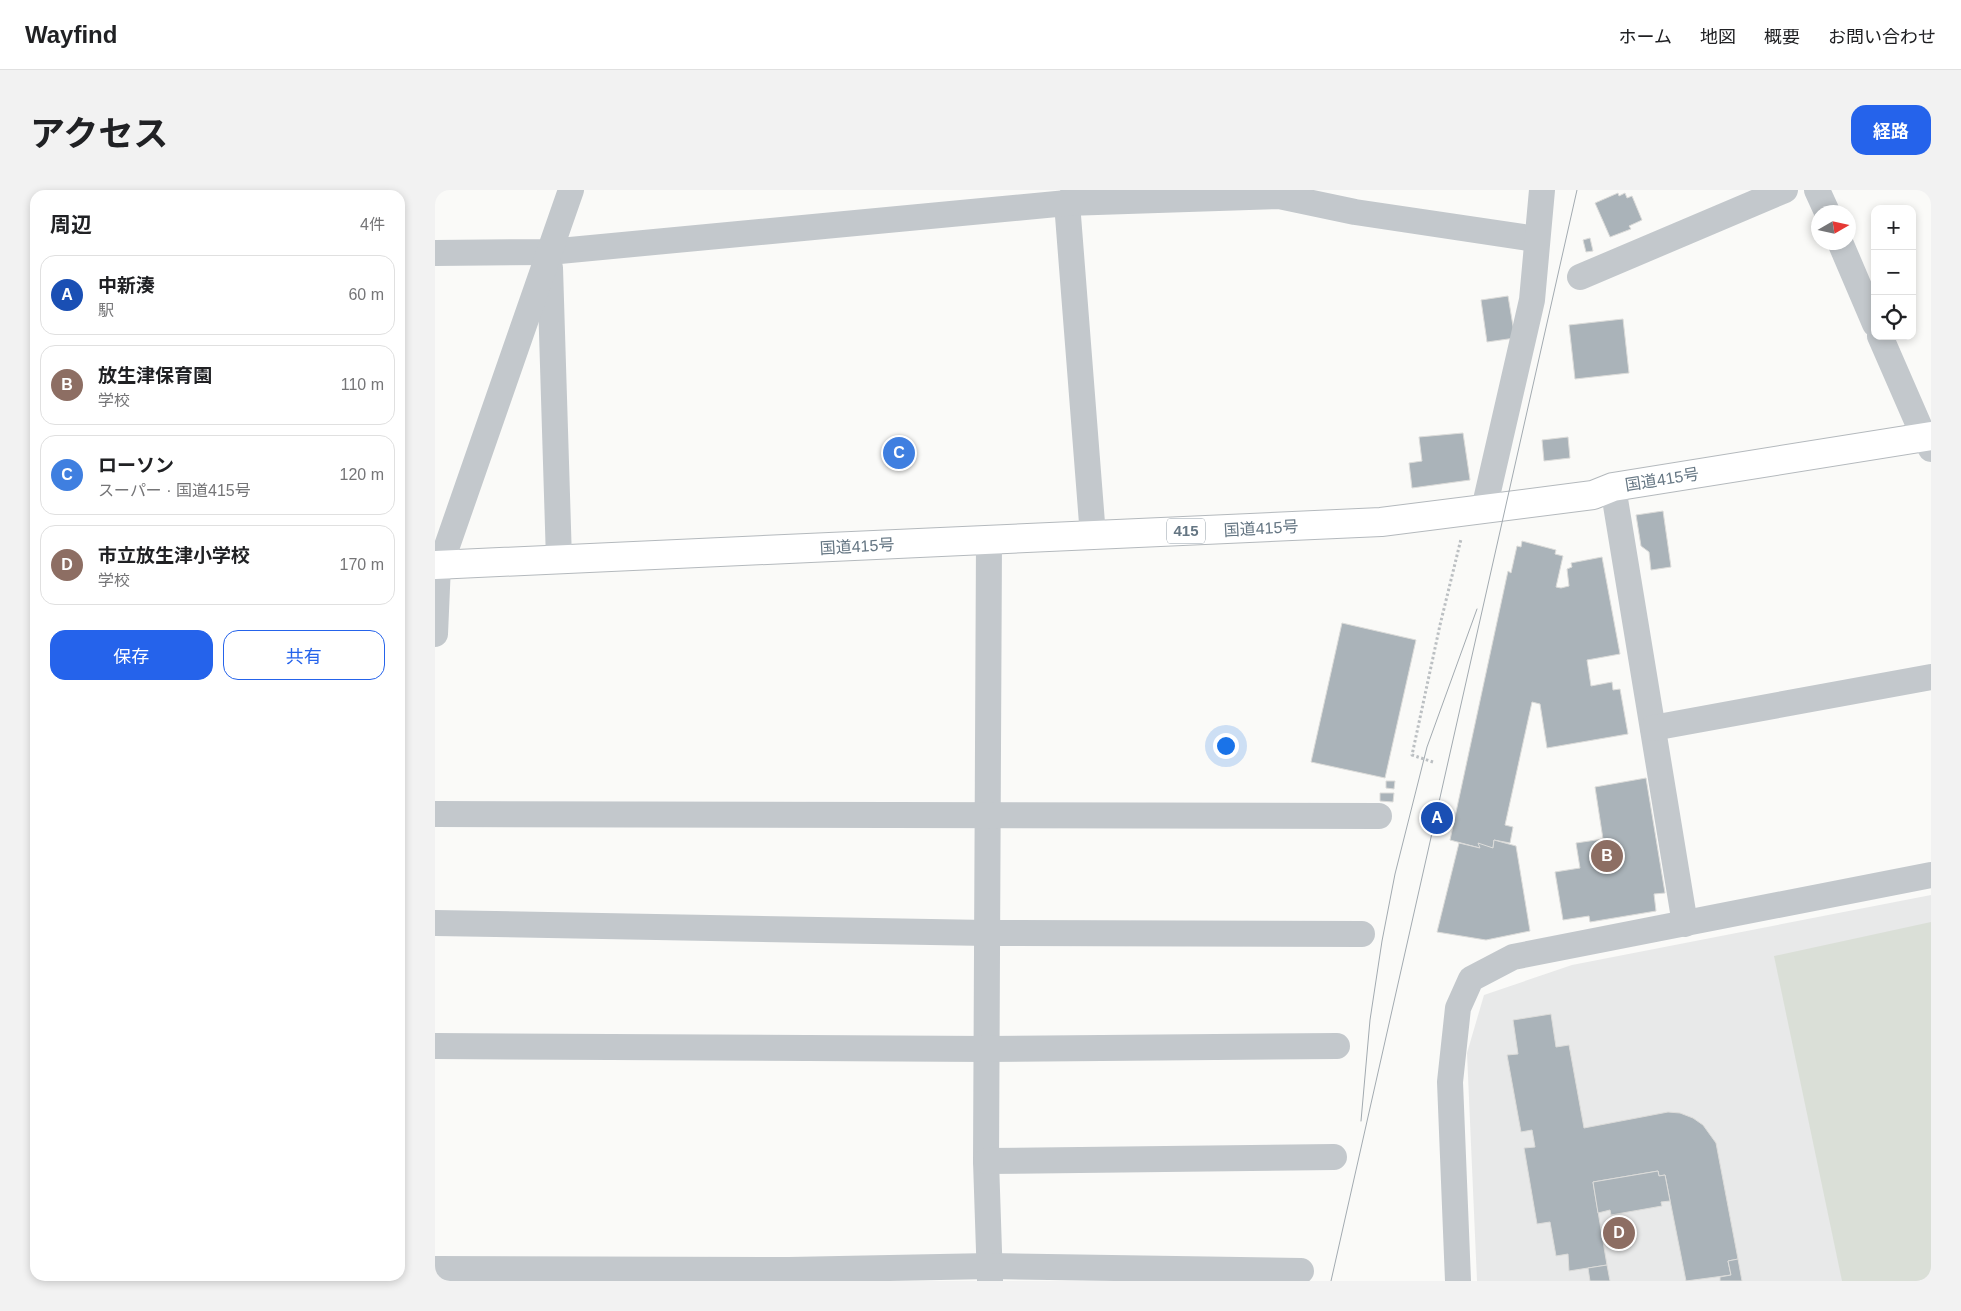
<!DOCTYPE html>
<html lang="ja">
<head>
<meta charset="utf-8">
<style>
  :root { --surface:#fff; --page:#f2f2f2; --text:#202124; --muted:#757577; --line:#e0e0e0; --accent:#2563eb }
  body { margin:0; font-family:Arial,"Noto Sans JP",sans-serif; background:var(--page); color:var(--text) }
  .controls { position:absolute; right:15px; top:15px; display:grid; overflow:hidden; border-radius:10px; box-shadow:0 2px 8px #0003 }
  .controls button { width:45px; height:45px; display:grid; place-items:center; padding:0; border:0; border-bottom:1px solid var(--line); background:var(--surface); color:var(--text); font:25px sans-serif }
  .compass { position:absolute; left:1376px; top:15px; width:45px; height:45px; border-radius:50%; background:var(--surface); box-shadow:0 2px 8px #0003; rotate:81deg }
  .you { position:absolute; left:790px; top:555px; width:18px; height:18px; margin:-12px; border:4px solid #fff; border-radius:50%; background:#1a73e8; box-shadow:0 0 0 8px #1a73e833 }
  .badge { display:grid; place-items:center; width:32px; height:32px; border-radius:50%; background:var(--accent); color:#fff; font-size:16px; font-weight:700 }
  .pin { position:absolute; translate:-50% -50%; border:2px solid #fff; box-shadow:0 1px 5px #0006 }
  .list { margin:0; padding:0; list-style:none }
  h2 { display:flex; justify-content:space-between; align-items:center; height:65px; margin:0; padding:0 20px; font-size:21px }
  h2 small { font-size:16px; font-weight:400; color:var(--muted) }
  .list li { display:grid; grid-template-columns:32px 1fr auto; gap:15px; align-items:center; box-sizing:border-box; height:80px; margin:0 10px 10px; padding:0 10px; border:1px solid var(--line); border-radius:15px }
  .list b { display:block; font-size:19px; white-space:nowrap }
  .list p { margin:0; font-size:16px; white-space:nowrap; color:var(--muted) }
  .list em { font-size:16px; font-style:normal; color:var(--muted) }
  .actions { display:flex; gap:10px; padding:15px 20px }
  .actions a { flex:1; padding:11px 0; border:1px solid var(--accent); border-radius:15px; text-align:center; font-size:18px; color:var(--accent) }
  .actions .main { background:var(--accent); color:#fff }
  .icon { flex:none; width:28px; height:28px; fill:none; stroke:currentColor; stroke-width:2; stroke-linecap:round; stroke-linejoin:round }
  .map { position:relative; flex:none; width:1496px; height:1091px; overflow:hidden; border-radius:15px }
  header { display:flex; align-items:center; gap:30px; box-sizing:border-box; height:70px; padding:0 25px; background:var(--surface); border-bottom:1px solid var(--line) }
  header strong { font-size:24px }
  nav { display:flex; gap:28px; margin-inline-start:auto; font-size:18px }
  .intro { display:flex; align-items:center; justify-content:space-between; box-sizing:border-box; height:120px; padding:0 30px }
  h1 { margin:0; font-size:35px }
  .button { padding:12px 22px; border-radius:15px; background:var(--accent); color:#fff; font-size:18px; font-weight:700 }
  main { display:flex; gap:30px; padding:0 30px }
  aside { flex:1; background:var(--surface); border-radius:15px; box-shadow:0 2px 8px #0003 }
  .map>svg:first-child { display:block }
  .built { fill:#e8e9e9 }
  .green { fill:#dadfd7 }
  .building { fill:#aab3b9; stroke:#dcdcda }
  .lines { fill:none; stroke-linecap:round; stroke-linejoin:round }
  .highway-casing { stroke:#b4b9bd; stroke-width:30 }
  .path { stroke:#bbbfc2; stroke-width:3; stroke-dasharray:2.5 2.5; stroke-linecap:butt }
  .minor { stroke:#c3c8cc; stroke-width:26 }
  .highway { stroke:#fff; stroke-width:28 }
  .tram { stroke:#a2aab0; stroke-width:1 }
  .labels { text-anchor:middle; stroke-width:5; stroke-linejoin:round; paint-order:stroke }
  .shield { fill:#fff; stroke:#939fa8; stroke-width:1 }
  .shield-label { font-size:15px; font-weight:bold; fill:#657683 }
  .street-label { font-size:16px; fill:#657683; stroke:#fff }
</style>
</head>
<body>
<header>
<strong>Wayfind</strong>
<nav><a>ホーム</a><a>地図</a><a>概要</a><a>お問い合わせ</a></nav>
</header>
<div class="intro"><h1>アクセス</h1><a class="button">経路</a></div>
<main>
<aside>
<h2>周辺<small>4件</small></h2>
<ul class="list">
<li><span class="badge" style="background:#1a4fb4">A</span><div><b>中新湊</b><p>駅</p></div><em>60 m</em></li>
<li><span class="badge" style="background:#8d6e63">B</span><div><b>放生津保育園</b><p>学校</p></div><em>110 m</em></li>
<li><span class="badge" style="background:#3f7fe0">C</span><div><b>ローソン</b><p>スーパー · 国道415号</p></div><em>120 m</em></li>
<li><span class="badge" style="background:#8d6e63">D</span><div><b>市立放生津小学校</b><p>学校</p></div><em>170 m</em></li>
</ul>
<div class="actions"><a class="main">保存</a><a>共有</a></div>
</aside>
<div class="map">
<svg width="1496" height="1091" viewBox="0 0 1496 1091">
  <rect width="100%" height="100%" fill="#fafaf8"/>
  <polygon class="built" points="1496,705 1496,1091 1042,1091 1032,863 1049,805 1137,775"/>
  <polygon class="green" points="1496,732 1496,1091 1407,1091 1339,766"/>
  <g class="building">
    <polygon points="1183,3 1184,6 1190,3 1192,8 1197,6 1207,30 1194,36 1196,39 1175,47 1160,13"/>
    <polygon points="1155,48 1158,61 1151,62 1148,50"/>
    <polygon points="1073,106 1080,148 1052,152 1046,110"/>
    <polygon points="1188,129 1194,183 1140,189 1134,135"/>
    <polygon points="1028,243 1035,290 977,298 974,273 987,271 984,247"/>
    <polygon points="1133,247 1135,268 1109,271 1107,250"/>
    <polygon points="1228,321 1236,377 1216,380 1214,362 1206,356 1201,325"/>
    <polygon points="1087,351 1121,360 1120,364 1128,366 1121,397 1126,398 1134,396 1132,379 1137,377 1136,373 1167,367 1185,464 1152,470 1156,496 1177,492 1178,500 1185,499 1193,544 1112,558 1105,514 1097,512 1070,635 1078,637 1075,653 1059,650 1058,658 1045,655 1045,658 1015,650 1073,381 1076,383 1082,356 1086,357"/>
    <polygon points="907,433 981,450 950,588 876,572"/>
    <polygon points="1211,588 1230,703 1219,704 1221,721 1155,732 1154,726 1128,730 1120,682 1145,678 1141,653 1168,649 1160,597"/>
    <polygon points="951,591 960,591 959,599 951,598"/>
    <polygon points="945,603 959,603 958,612 945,611"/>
    <polygon points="1059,650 1081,656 1095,741 1051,750 1002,742 1024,653 1045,658 1043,653 1058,658"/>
    <polygon points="1116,824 1121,857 1134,855 1149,938 1233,922 1245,923 1258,928 1268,935 1281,953 1303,1069 1293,1071 1296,1085 1251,1091 1230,985 1224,986 1223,981 1158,992 1172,1075 1134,1081 1133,1064 1121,1066 1115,1032 1102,1034 1089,958 1100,957 1097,940 1086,942 1072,865 1083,864 1078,830"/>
    <polygon points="1223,981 1224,986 1230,985 1235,1011 1226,1012 1227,1016 1176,1025 1175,1020 1163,1023 1158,992"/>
    <polygon points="1303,1069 1307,1091 1285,1091 1285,1087 1296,1085 1293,1071"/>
    <polygon points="1172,1075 1175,1091 1155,1091 1153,1078"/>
  </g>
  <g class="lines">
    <g class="highway-casing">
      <polyline id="highway" points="0,375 946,332 1158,305 1178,297 1496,246"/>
    </g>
    <polyline class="path" points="998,572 977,565 1005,435 1026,349"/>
    <g class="minor">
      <polyline points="642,0 632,13 658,346"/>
      <polyline points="1382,0 1392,22"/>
      <polyline points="1405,52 1440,134"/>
      <polyline points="0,63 114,62 632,13 844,6 920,22 1101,49"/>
      <polyline points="115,78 124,370"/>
      <polyline points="1145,87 1350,0"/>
      <polyline points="1445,146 1489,247 1496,259"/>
      <polyline points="1178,297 1250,734"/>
      <polyline points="1049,319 1097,110 1107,0"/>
      <polyline points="554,351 551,971 555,1091"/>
      <polyline points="0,444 3,375 12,356 136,0"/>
      <polyline points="1218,538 1496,487"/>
      <polyline points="0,624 944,626"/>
      <polyline points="0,733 552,743 927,744"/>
      <polyline points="0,856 552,859 902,856"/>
      <polyline points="551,971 899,967"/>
      <polyline points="0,1079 354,1080 555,1076 866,1081"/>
      <polyline points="1023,1091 1015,892 1023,818 1036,789 1078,767 1496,685"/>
    </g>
    <use href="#highway" class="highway"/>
    <g class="tram">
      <polyline points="926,931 935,830 947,751 960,684 992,557 1042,419"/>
      <polyline points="896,1091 1142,0"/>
    </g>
  </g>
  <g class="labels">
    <rect class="shield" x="732" y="328.5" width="38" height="25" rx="4"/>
    <g class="shield-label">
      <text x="751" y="346">415</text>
    </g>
    <g class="street-label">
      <text transform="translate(1227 289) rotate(-9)" y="6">国道415号</text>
      <text transform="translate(826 338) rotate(-3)" y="6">国道415号</text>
      <text transform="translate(422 356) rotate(-3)" y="6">国道415号</text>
    </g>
  </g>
</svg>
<div class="controls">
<button>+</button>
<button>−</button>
<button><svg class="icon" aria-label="locate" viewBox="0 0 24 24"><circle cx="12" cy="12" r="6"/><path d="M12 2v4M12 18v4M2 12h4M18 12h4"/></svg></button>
</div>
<svg class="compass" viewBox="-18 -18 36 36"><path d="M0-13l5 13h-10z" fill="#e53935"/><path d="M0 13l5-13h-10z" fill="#757577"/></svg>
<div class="you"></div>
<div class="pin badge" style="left:1002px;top:628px;background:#1a4fb4">A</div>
<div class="pin badge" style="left:1172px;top:666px;background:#8d6e63">B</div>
<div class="pin badge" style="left:464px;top:263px;background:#3f7fe0">C</div>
<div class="pin badge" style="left:1184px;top:1043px;background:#8d6e63">D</div>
</div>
</main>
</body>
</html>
